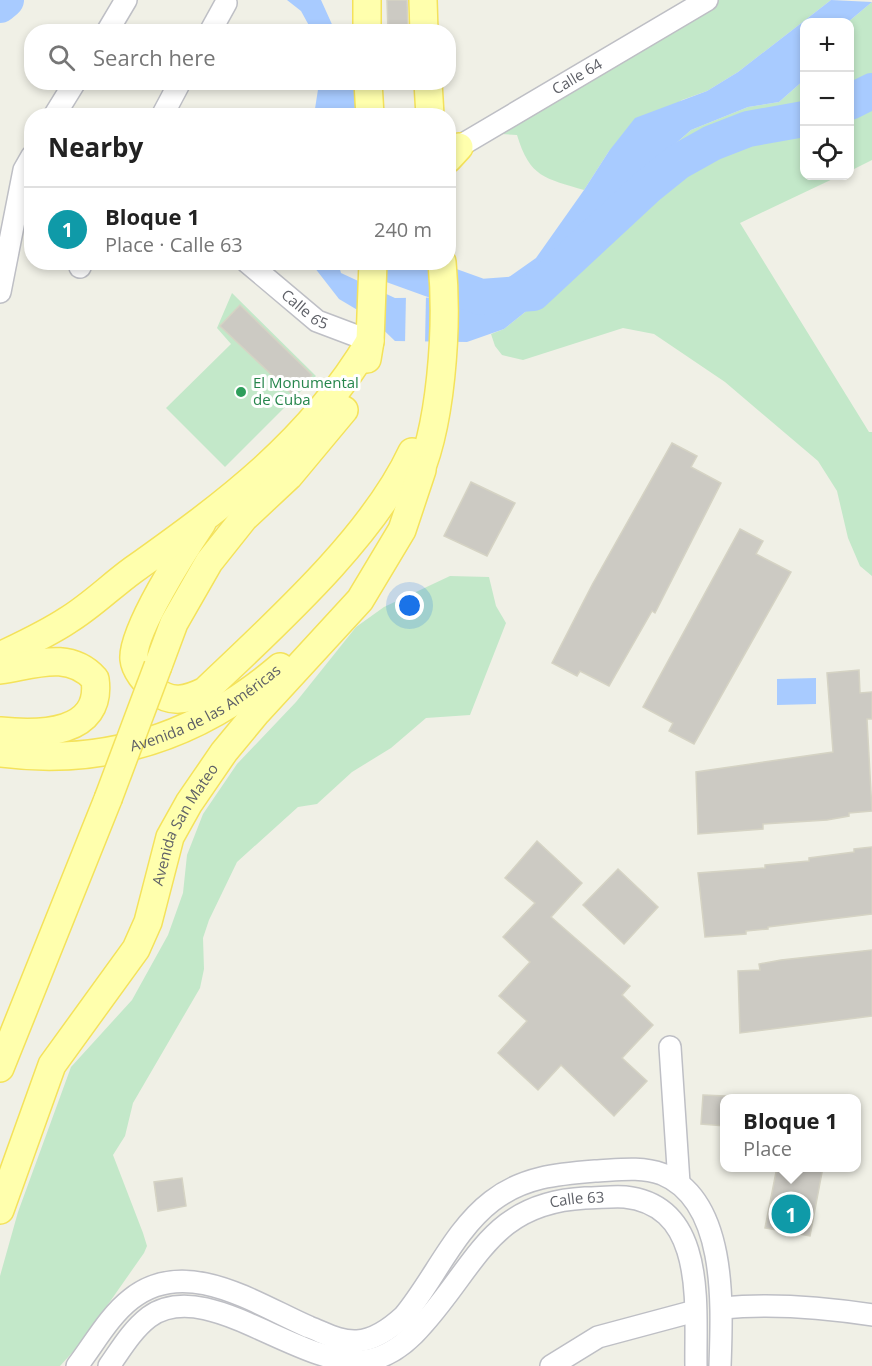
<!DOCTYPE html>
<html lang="en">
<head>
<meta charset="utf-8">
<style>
  :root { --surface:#fff; --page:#f2f2f2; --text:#222; --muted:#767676; --line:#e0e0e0; --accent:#db2777 }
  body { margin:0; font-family:"Open Sans",sans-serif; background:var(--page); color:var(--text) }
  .controls { position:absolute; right:18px; top:18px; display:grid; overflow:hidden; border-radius:12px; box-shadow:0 3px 9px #0003 }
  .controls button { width:54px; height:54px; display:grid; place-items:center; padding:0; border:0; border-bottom:2px solid var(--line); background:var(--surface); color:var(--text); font:30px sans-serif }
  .you { position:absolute; left:410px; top:606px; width:21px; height:21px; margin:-15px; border:4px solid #fff; border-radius:50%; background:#1a73e8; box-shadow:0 0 0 9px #1a73e833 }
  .badge { display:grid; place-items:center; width:39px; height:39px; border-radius:50%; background:var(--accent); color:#fff; font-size:20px; font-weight:700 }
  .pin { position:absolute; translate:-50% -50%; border:3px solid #fff; box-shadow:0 2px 6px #0006 }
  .popup { position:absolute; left:720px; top:1094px; width:141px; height:78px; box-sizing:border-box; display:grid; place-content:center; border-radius:12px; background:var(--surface); filter:drop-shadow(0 2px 4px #0005); font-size:20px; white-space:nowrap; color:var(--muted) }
  .popup b { font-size:22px; color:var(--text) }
  .popup::after { content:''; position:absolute; left:50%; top:100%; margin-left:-12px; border:12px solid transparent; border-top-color:var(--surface) }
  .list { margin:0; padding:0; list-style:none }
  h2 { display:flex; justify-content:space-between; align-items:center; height:78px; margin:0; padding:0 24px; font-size:26px }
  h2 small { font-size:20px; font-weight:400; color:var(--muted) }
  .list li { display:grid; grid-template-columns:39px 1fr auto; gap:18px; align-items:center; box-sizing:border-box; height:84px; padding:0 24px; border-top:2px solid var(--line) }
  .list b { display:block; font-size:22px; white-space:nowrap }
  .list p { margin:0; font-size:20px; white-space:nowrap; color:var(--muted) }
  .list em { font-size:20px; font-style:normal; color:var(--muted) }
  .icon { flex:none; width:33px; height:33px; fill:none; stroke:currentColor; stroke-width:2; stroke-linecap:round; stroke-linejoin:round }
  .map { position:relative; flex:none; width:872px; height:1366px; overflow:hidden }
  .search { position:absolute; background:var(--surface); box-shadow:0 3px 9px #0003; left:24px; top:24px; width:432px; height:66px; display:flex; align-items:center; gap:15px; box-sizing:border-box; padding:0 21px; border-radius:24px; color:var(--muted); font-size:22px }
  .panel { position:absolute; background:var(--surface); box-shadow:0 3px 9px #0003; left:24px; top:108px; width:432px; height:162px; border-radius:24px }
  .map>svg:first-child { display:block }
  .green { fill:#c3e8c9 }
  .water { fill:#a8cbff }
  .pier { fill:#f0f0e6 }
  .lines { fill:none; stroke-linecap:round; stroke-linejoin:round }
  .river { stroke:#a8cbff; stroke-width:36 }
  .building { fill:#cccac3; stroke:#d5d3c4; stroke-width:1.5 }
  .minor-casing { stroke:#bebfc5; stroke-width:24 }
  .major-casing { stroke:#f4e25b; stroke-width:30 }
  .minor { stroke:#fff; stroke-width:21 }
  .major { stroke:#ffffad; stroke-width:27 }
  .major-bridge-casing { stroke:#f4e25b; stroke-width:30; stroke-linecap:butt }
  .major-bridge { stroke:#ffffad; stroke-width:27 }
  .leisure-dot { fill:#2e9e5b; stroke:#fff; stroke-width:2 }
  .labels { text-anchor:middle; stroke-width:6; stroke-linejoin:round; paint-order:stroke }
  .street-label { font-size:15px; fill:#5e6067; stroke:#fff }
  .leisure-label { font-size:15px; fill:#27864d; stroke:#fff; text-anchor:start }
</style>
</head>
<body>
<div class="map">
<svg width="872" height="1366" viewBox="0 0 872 1366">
  <rect width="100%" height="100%" fill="#f0f0e6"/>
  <g class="green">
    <path d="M707 0H831L738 72 707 91 682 100 609 151 584 190C545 178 530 178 517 135L484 133Z"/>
    <polygon points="872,2 872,160 850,171 848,22"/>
    <polygon points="804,80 804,176 839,176 740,223 869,432 872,432 872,576 860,566 848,538 837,491 818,461 725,382 654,334 623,328 523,360 502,355 495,346 491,334 504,329 564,281 589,241 631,183 691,130 748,107 779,102"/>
    <polygon points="232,293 316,376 225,467 166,408 231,344 217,328"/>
    <polygon points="450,576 489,577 496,606 506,623 470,715 426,718 391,748 352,772 317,804 298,807 237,862 209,920 203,938 204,969 200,988 133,1103 125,1136 113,1155 143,1233 147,1246 144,1253 81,1343 60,1366 0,1366 0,1276 18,1212 71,1067 132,1000 168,935 183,893 187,855 203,814 237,764 296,702 356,627 384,607"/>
  </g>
  <g class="water">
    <polygon points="287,0 321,0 335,31 312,31 301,11"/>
    <polygon points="831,0 872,2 848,22 804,22 804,80 779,102 748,107 691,130 631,183 589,241 564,281 504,329 467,342 395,341 371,318 339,299 311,263 338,263 341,273 395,298 481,297 536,258 584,190 609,151 635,118 707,91 738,72"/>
    <polygon points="319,83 343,83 343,115 314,115"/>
    <polygon points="816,678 816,704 777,705 777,679"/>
  </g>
  <polygon class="pier" points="406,294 426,294 425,344 405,344"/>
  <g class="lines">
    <g class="river">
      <polyline points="0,5 6,0"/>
      <polyline points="850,102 872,91"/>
      <polyline points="345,116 345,82"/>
      <polyline points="384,262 481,297 533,293 647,187 678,162 712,143 748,129 804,119"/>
    </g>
  </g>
  <g class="building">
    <polygon points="387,0 407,0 408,32 388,32"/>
    <polygon points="240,305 312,375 293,395 220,326"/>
    <polygon points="672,443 697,456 691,467 721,483 655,613 652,611 609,686 580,671 577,676 552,663 592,585"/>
    <polygon points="471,482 515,503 487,556 444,536"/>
    <polygon points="740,529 763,541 756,554 791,572 694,744 669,731 673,723 643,707"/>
    <polygon points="859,670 860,693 872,692 872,719 867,719 872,811 849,813 849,816 827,820 763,824 763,829 698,834 696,772 833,752 827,673"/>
    <polygon points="537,841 582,883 551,917 630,986 622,995 653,1025 622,1058 647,1081 614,1116 561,1065 538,1090 498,1053 527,1021 499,996 530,962 503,937 535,903 505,878"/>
    <polygon points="872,847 872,914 768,927 768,929 746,931 746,934 705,937 698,873 765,868 765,865 809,861 809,858 854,852 854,849"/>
    <polygon points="618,869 658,907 624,944 583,905"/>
    <polygon points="872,950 872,1016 740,1033 738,971 760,970 759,964 781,960"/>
    <polygon points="703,1095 725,1096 725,1126 701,1124"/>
    <polygon points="777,1167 823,1167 810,1236 765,1228"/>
    <polygon points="182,1178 186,1206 158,1211 154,1182"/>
  </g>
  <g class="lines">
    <g class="minor-casing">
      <g id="minor">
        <polyline points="107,32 126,0"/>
        <polyline points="210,32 226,3"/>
        <polyline points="54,116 75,82"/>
        <polyline points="162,116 180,82"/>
        <path id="s1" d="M448 153 707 0"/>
        <path id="s2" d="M247 262 317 321 370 341"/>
        <polyline points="80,267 82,262"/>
        <polyline points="0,292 24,170 32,156"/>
        <polyline points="670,1047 679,1183"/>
        <path d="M722 1308C773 1303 821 1307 872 1315"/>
        <path d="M77 1366C94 1344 109 1316 131 1299 186 1255 256 1304 309 1327 325 1333 339 1342 357 1341 375 1340 391 1328 404 1316 434 1280 454 1230 492 1201 523 1177 557 1174 595 1171 617 1170 641 1166 662 1174 728 1201 722 1307 720 1366"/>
        <path id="s3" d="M109 1366C121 1349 132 1330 149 1317 206 1276 296 1366 364 1361 388 1358 409 1341 424 1323 478 1262 492 1203 585 1198 598 1198 612 1196 625 1197 707 1206 695 1306 696 1366"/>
        <polyline points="551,1366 598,1337 695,1311"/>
      </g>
    </g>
    <g class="major-casing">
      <g id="major">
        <polyline points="423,0 424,32"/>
        <polyline points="367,32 367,0"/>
        <polyline points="368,82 370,116"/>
        <polyline points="428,82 430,116"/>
        <polyline points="448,159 459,147"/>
        <polyline points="367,359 370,341 373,262"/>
        <path d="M414 485C442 431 448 324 442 262"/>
        <path d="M202 523C186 547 131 632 134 659 135 670 146 683 154 690 171 704 187 700 205 691 274 625 372 538 412 452"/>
        <path d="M0 656C23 645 47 634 68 620 91 606 111 586 133 570 227 503 310 442 370 341"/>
        <polyline points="158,666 174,623 209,562 244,518 289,476 344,410"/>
        <path d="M0 670C34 665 69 650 95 679 103 735 39 735 0 731"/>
        <path id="s4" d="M0 753C107 767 199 736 280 667"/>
        <polyline points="0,1068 108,799"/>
        <path id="s5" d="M0 1210 52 1065 136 949 148 922 170 837 189 803 224 752 257 712 360 600 402 530 422 470"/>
      </g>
    </g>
    <use href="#minor" class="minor"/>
    <use href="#major" class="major"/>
    <g class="major-bridge-casing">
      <polyline id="major-bridge" points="108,799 158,666"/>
    </g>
    <use href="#major-bridge" class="major-bridge"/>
  </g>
  <circle class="leisure-dot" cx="241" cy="392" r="6"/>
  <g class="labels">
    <g class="street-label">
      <text dy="5" stroke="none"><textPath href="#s1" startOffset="150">Calle 64</textPath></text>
      <text dy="5" stroke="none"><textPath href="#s2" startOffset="75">Calle 65</textPath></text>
      <text dy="5" stroke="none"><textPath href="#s4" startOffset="216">Avenida de las Américas</textPath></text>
      <text dy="5" stroke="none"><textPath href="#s5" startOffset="432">Avenida San Mateo</textPath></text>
      <text dy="5" stroke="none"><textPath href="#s3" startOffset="568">Calle 63</textPath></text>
    </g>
    <g class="leisure-label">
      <text x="253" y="388">El Monumental<tspan x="253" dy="17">de Cuba</tspan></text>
    </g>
  </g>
</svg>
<div class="controls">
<button>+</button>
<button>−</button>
<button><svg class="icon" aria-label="locate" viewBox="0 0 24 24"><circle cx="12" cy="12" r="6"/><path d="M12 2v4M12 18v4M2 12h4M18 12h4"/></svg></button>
</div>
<div class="you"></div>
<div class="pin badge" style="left:791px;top:1214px;background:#0f9aa8">1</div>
<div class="popup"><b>Bloque 1</b>Place</div>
<div class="search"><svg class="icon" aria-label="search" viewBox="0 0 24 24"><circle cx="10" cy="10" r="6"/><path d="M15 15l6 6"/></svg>Search here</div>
<section class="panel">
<h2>Nearby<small></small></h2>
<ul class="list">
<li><span class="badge" style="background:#0f9aa8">1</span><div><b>Bloque 1</b><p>Place · Calle 63</p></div><em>240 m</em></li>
</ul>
</section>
</div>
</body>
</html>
